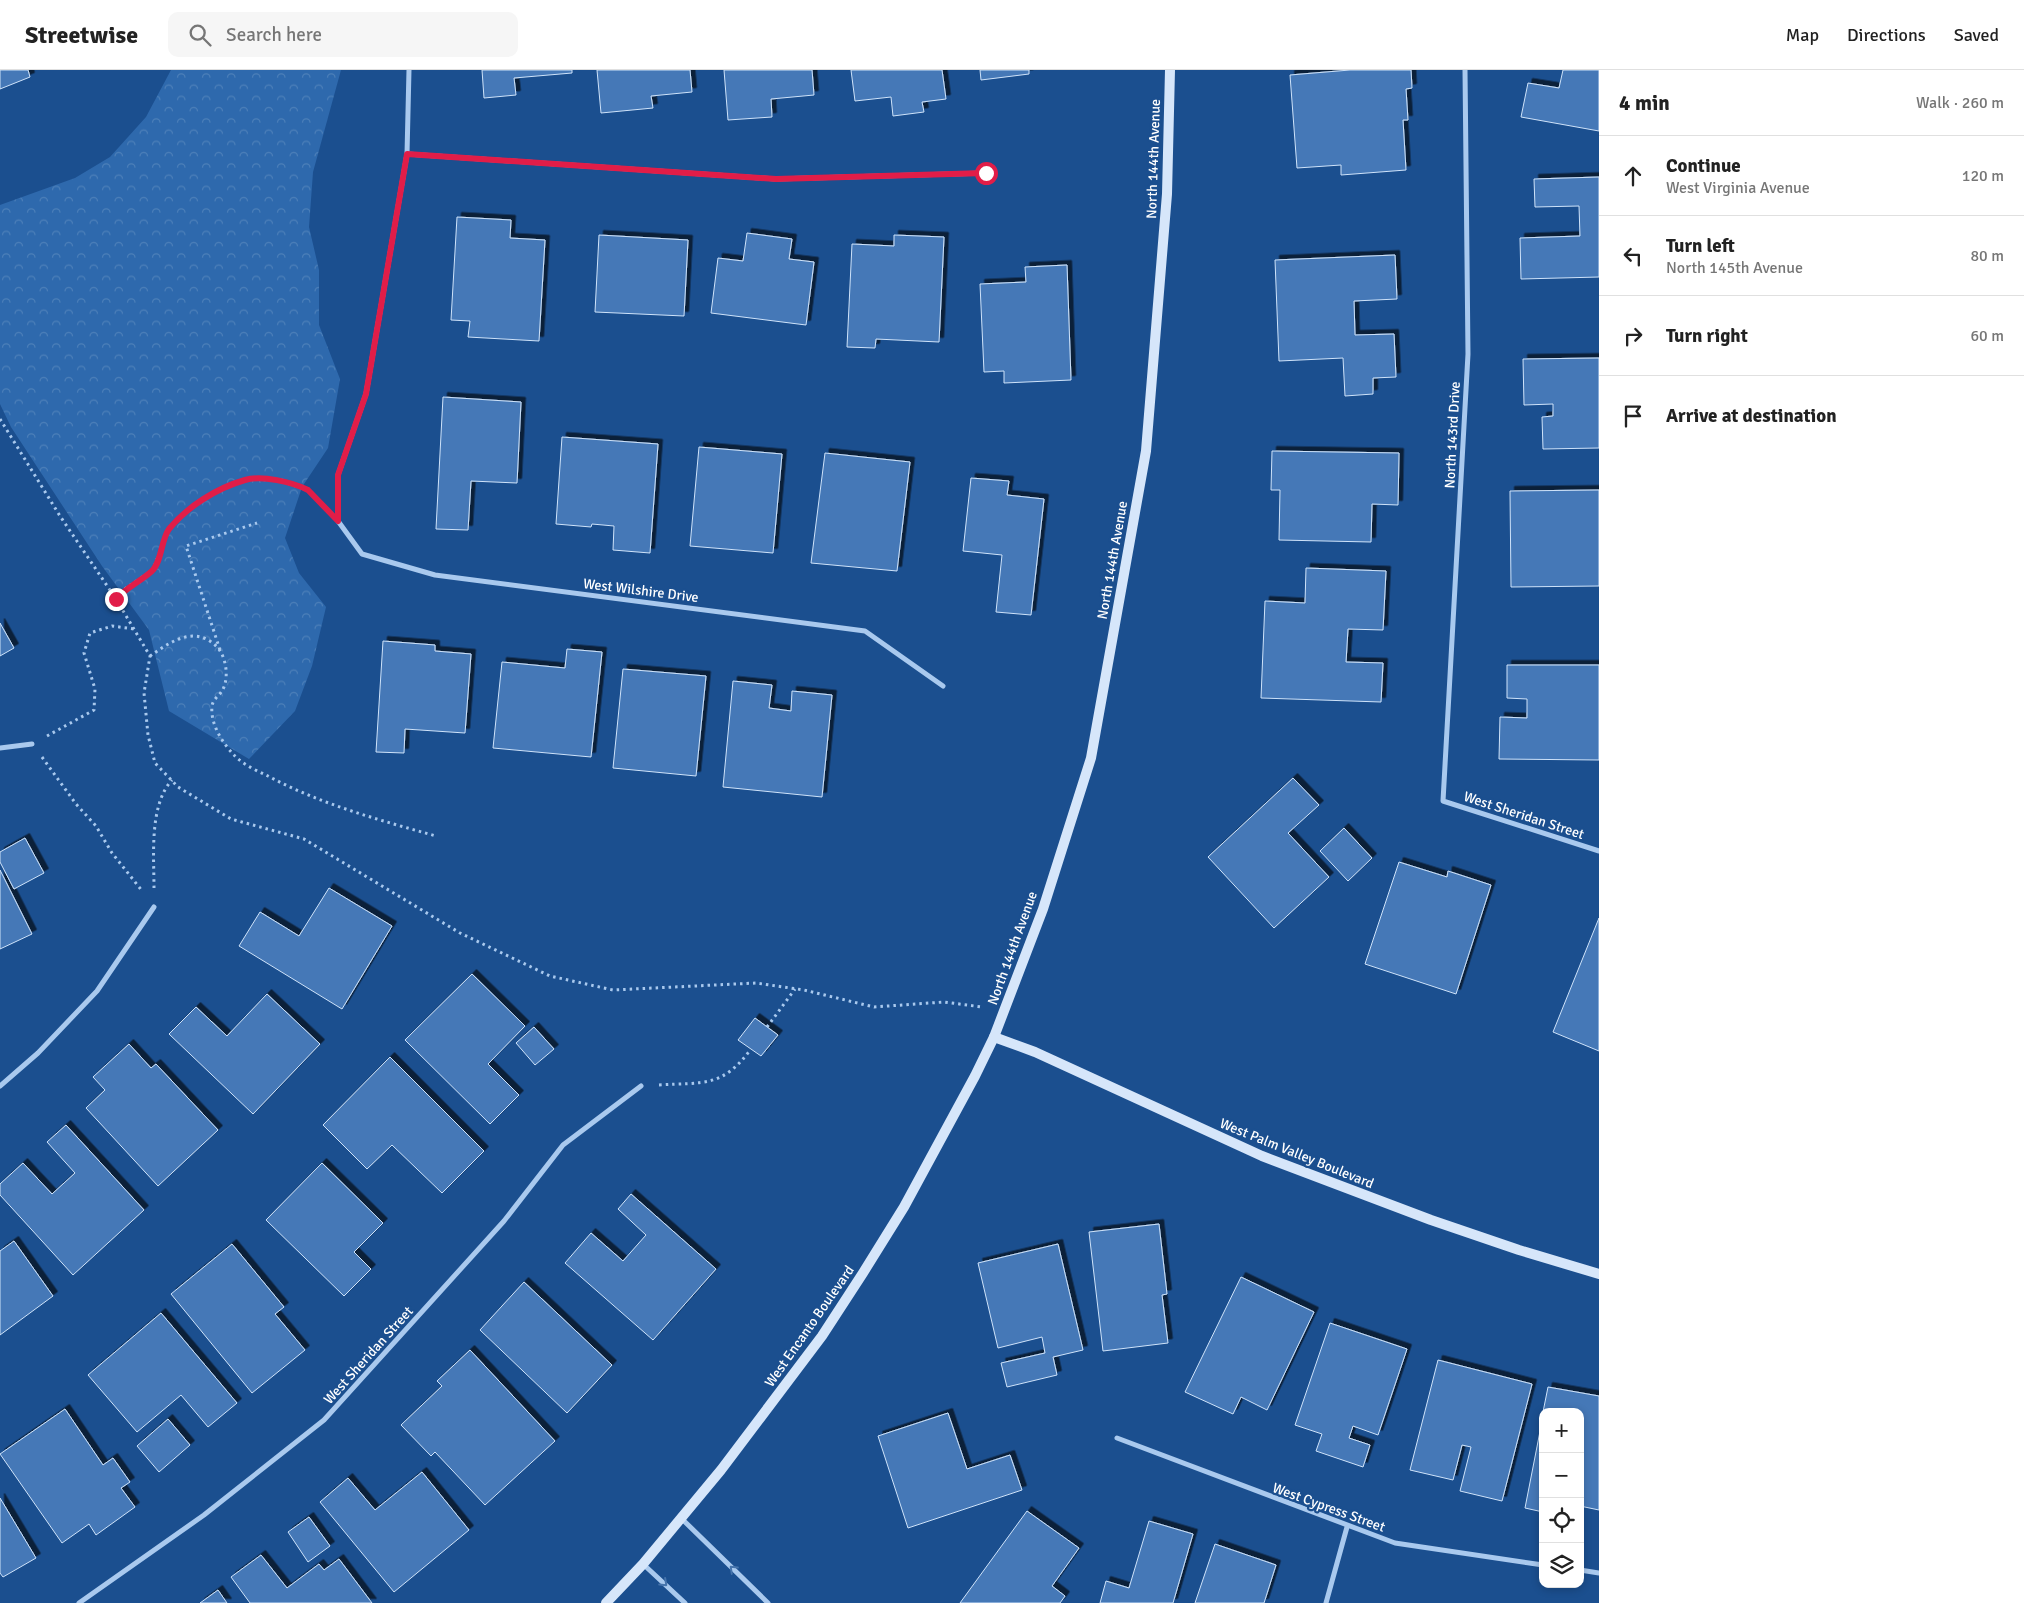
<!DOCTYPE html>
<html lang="en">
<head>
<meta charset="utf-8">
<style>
  :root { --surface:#fff; --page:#f6f6f6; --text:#222; --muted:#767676; --line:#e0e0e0 }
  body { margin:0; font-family:Signika,sans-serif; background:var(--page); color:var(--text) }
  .controls { position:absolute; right:15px; bottom:15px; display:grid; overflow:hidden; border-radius:10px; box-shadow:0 2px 8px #0003 }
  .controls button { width:45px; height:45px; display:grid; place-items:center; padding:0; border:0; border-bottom:1px solid var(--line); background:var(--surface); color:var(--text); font:25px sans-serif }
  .stop { position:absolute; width:15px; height:15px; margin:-11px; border:4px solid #e11d48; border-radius:50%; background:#fff }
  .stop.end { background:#e11d48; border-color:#fff; box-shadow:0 1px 5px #0008 }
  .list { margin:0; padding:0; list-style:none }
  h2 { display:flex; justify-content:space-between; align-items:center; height:65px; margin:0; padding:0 20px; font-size:21px }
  h2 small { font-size:16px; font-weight:400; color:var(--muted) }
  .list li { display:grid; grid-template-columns:32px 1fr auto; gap:15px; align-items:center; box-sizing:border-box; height:80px; padding:0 20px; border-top:1px solid var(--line) }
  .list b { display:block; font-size:19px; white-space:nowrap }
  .list p { margin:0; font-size:16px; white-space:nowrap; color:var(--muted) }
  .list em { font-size:16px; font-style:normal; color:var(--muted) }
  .icon { flex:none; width:28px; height:28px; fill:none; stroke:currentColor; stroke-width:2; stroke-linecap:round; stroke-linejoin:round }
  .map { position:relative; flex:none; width:1599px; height:1533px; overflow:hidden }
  header { display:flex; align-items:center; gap:30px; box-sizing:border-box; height:70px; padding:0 25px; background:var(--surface); border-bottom:1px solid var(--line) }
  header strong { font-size:24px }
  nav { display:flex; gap:28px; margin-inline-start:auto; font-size:18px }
  .search { width:350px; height:45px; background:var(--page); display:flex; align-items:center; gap:12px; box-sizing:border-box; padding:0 18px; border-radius:10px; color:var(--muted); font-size:19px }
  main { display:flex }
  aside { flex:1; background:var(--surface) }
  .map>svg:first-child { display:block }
  .forest { fill:url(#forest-crowns) }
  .building { fill:#4478b7; stroke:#cfe3fa; filter:url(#shadow) }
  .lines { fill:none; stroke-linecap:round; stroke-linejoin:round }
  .path { stroke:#a9c9ee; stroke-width:3; stroke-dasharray:2.5 4; stroke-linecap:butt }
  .street { stroke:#a9c9ee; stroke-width:5 }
  .secondary { stroke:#d6e6fa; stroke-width:10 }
  .oneway { stroke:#4674ac }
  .route { stroke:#e11d48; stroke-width:6 }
  .labels { text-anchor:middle; stroke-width:4.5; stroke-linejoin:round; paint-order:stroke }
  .street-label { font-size:14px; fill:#fff; stroke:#1b4f8f }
</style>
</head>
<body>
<header>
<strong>Streetwise</strong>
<div class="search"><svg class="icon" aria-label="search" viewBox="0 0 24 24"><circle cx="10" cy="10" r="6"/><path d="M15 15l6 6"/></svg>Search here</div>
<nav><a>Map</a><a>Directions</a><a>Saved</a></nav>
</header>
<main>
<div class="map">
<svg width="1599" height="1533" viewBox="0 0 1599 1533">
  <defs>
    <pattern id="forest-crowns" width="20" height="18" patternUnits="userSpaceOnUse" patternTransform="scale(1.25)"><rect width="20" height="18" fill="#2e69ad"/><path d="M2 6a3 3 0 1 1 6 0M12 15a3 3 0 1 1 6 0" fill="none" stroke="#4d80b9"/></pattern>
    <filter id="shadow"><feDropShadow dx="4.5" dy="-4.5" stdDeviation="0" flood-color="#0009"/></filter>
  </defs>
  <rect width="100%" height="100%" fill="#1b4f8f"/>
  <polygon class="forest" points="171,0 341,0 313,102 309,157 319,200 319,255 340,309 328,378 302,417 285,468 299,503 326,537 312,596 295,641 249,689 169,641 149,560 102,496 11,357 0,334 0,135 75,108 110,87 146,47"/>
  <g class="building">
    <polygon points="0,0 28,0 30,7 0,19"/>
    <polygon points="482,0 572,0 572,3 514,8 516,25 484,28"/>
    <polygon points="597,0 690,0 692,22 651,26 653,38 601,43"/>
    <polygon points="724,0 812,0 814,25 771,29 772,47 728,50"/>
    <polygon points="851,0 942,0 946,29 922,32 924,42 893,46 891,27 855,31"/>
    <polygon points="980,0 1029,0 1029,4 981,10"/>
    <polygon points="1350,0 1411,0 1412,18 1406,19 1408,50 1403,50 1406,100 1341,105 1341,95 1297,98 1290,5"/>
    <polygon points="1563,0 1599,0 1599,61 1521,47 1528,13 1559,18"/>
    <polygon points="1599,107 1599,207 1521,209 1520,168 1580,166 1579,136 1535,137 1534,109"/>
    <polygon points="457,147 511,150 510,168 545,170 539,271 468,267 470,251 451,250"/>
    <polygon points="747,163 792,169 789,189 814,192 806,255 711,243 718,188 743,191"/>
    <polygon points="599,165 688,170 684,246 595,242"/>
    <polygon points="894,165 944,167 939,272 876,269 875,278 847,277 852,174 894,176"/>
    <polygon points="1395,185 1397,229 1354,231 1355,265 1394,264 1396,307 1373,308 1373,324 1345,326 1343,288 1279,291 1275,190"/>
    <polygon points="1067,195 1071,310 1004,313 1004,301 984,302 980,214 1026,212 1025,197"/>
    <polygon points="1599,288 1599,378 1543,379 1542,347 1553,346 1553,334 1524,335 1523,289"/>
    <polygon points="443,327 521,332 517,413 471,411 468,460 436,459"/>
    <polygon points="562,367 658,374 650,483 613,480 614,456 592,454 591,457 556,454"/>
    <polygon points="699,377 782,384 773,483 690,476"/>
    <polygon points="1272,381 1399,383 1398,435 1372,434 1371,472 1279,470 1280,420 1271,420"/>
    <polygon points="825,383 910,392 897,501 811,493"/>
    <polygon points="971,408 1009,411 1007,425 1044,429 1031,545 996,542 1002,485 963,481"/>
    <polygon points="1599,420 1599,516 1511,517 1510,421"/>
    <polygon points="1306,498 1386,501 1383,560 1348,559 1346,592 1383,593 1381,632 1261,628 1265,531 1305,533"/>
    <polygon points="0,553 14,578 0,586"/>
    <polygon points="383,571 435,575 435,581 471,584 465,663 405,659 404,683 376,682"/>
    <polygon points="567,579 602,582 591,687 493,678 502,592 565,598"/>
    <polygon points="1507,595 1599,595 1599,690 1499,689 1500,647 1527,648 1527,629 1507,628"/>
    <polygon points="623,599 706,606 696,706 613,698"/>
    <polygon points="733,611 772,615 769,638 791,641 792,621 832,625 822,727 723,717"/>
    <polygon points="1293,708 1319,735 1288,763 1329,807 1274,858 1208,787"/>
    <polygon points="1344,758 1372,788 1348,811 1320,781"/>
    <polygon points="25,768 44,803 14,819 0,792 0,782"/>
    <polygon points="1399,792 1447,807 1448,801 1491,815 1456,924 1365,894"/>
    <polygon points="0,800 32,864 0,879"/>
    <polygon points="329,818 392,856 342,939 239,876 260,842 299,866"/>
    <polygon points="1599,848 1599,981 1553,962"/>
    <polygon points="472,904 525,956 488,994 519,1025 490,1054 405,970"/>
    <polygon points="267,924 320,974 253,1044 169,964 196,937 227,966"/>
    <polygon points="755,948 778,965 761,986 738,970"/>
    <polygon points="534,957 554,979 535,995 516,973"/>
    <polygon points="129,974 151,998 156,994 218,1060 158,1116 86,1038 105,1020 93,1007"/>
    <polygon points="390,987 484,1081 442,1123 392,1075 367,1099 323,1055"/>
    <polygon points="66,1055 144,1140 73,1205 0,1125 0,1114 23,1093 52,1124 75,1103 47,1072"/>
    <polygon points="322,1093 383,1153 354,1182 371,1199 344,1226 266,1150"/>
    <polygon points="631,1124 716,1199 653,1270 565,1193 591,1163 623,1191 646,1165 618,1139"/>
    <polygon points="1159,1154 1167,1224 1162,1225 1168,1273 1103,1281 1089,1162"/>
    <polygon points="14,1171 53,1226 0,1265 0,1181"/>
    <polygon points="232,1174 284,1237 275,1244 305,1280 252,1323 171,1224"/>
    <polygon points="1058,1174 1083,1280 1053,1287 1057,1305 1007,1317 1001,1293 1045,1283 1042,1267 998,1278 978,1193"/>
    <polygon points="1241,1207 1314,1242 1267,1340 1241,1327 1233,1344 1185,1322"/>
    <polygon points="524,1212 612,1295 567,1343 480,1260"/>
    <polygon points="161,1243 237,1333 208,1357 181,1325 137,1362 88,1305"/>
    <polygon points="1330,1253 1407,1279 1378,1365 1353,1356 1349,1368 1370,1375 1363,1397 1316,1381 1322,1364 1295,1355"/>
    <polygon points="470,1280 555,1371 485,1435 435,1382 431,1386 401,1355 442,1316 437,1311"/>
    <polygon points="1438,1290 1532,1314 1502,1431 1460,1421 1471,1377 1462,1375 1453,1410 1410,1400"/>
    <polygon points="1548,1317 1599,1326 1599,1440 1580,1436 1580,1342 1543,1342"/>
    <polygon points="65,1339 103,1395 113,1388 130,1412 121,1418 135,1437 96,1465 89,1454 62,1473 0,1384"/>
    <polygon points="948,1343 967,1399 1010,1385 1022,1420 908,1458 878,1366"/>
    <polygon points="1543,1346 1543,1442 1525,1438"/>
    <polygon points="168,1349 190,1375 159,1402 137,1376"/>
    <polygon points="422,1402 469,1460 394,1522 320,1432 348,1408 375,1440"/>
    <polygon points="0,1428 36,1488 3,1507 0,1503"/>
    <polygon points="1027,1441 1079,1478 1052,1516 1065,1526 1060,1533 960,1533"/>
    <polygon points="309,1447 330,1476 308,1492 288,1462"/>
    <polygon points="1149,1451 1193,1464 1173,1533 1100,1533 1106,1511 1129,1518"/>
    <polygon points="1215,1474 1276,1495 1264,1533 1195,1533"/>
    <polygon points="261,1485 287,1518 319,1494 324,1500 339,1489 372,1533 250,1533 231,1507"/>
    <polygon points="218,1520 227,1533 200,1533"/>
  </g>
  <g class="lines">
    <g class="path">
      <polyline points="0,349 60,446 116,529 150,586 144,623 148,665 155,693 178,717 231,749 304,769 460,863 550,906 613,920 756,913 804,920 874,937 944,932 982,937"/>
      <polyline points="116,529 126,518 153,500 168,460 201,429 246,409 277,410 308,420 319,432"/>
      <polyline points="220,580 186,476 257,453"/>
      <path d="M150 586C169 573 193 555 215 575 226 584 230 608 222 621 219 626 213 629 212 636 210 654 223 674 235 686 244 695 257 701 268 706 320 734 379 750 436 766"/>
      <polyline points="47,666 94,640 95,619 84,583 90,563 112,556 134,559"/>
      <polyline points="42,687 76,734 96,756 112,783 143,822"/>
      <path d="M154 818C154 786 149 735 172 710"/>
      <polyline points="767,957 795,919"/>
      <path d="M659 1015C704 1012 722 1018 751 979"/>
    </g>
    <g class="street">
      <polyline points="409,0 407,84 366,324 338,405 338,451 362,484 435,505 865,561 943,616"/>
      <polyline points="1465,0 1468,284 1443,731 1599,781"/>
      <polyline points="407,84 776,109 986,103"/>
      <polyline points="0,678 32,674"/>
      <polyline points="0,1016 38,983 97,921 154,837"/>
      <polyline points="1117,1368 1395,1473 1543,1495"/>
      <polyline points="681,1448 768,1533"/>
      <polyline points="643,1494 685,1533"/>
      <polyline points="1580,1500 1599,1503"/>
      <polyline points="79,1533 204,1445 324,1350 504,1151 563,1075 641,1016"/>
      <polyline points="1326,1533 1347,1457"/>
    </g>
    <g class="secondary">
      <polyline points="994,967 1035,982 1262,1086 1431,1150 1519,1180 1599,1204"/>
      <polyline points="606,1533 643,1494 721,1400 822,1266 863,1203 904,1137 975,1006 994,967 1043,839 1091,688 1146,381 1167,124 1170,0"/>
    </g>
  </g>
  <defs><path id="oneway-chevron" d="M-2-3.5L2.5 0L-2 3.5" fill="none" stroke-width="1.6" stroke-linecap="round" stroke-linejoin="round" transform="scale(1.25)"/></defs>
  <g class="oneway">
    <use href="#oneway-chevron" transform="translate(733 1499) rotate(-136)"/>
    <use href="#oneway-chevron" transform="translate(664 1513) rotate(43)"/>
  </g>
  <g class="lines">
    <path class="route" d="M116 529C127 517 141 511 152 501 162 491 161 470 169 459 188 436 217 418 245 410 262 405 292 412 308 420L338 451V405L366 324 407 84 776 109 986 103"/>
  </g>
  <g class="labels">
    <g class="street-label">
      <text transform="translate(1153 89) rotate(-88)" y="5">North 144th Avenue</text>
      <text transform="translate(1452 365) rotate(-87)" y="5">North 143rd Drive</text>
      <text transform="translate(1112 490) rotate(-80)" y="5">North 144th Avenue</text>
      <text transform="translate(641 520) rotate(7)" y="5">West Wilshire Drive</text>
      <text transform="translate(1524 745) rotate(18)" y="5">West Sheridan Street</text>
      <text transform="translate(1012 878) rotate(-70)" y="5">North 144th Avenue</text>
      <text transform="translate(1297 1083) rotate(22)" y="5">West Palm Valley Boulevard</text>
      <text transform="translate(809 1256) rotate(-55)" y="5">West Encanto Boulevard</text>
      <text transform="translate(368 1285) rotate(-48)" y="5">West Sheridan Street</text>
      <text transform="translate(1329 1437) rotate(20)" y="5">West Cypress Street</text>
    </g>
  </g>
</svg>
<div class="controls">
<button>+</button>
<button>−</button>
<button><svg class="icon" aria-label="locate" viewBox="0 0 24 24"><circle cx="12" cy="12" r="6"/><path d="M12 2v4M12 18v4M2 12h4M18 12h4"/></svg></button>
<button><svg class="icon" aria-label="layers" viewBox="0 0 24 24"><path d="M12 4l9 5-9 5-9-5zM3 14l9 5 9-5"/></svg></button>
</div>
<div class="stop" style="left:986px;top:103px"></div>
<div class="stop end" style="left:116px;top:529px"></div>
</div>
<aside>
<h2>4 min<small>Walk · 260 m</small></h2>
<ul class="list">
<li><svg class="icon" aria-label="ahead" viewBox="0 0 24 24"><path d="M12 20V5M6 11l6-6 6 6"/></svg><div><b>Continue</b><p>West Virginia Avenue</p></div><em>120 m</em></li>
<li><svg class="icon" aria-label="left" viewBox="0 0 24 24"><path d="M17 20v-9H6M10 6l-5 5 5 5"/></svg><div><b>Turn left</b><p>North 145th Avenue</p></div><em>80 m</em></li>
<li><svg class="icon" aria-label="right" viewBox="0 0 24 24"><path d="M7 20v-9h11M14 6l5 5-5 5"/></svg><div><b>Turn right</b></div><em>60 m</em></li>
<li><svg class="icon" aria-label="arrive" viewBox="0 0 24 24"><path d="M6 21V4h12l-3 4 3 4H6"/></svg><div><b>Arrive at destination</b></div></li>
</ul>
</aside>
</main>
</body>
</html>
